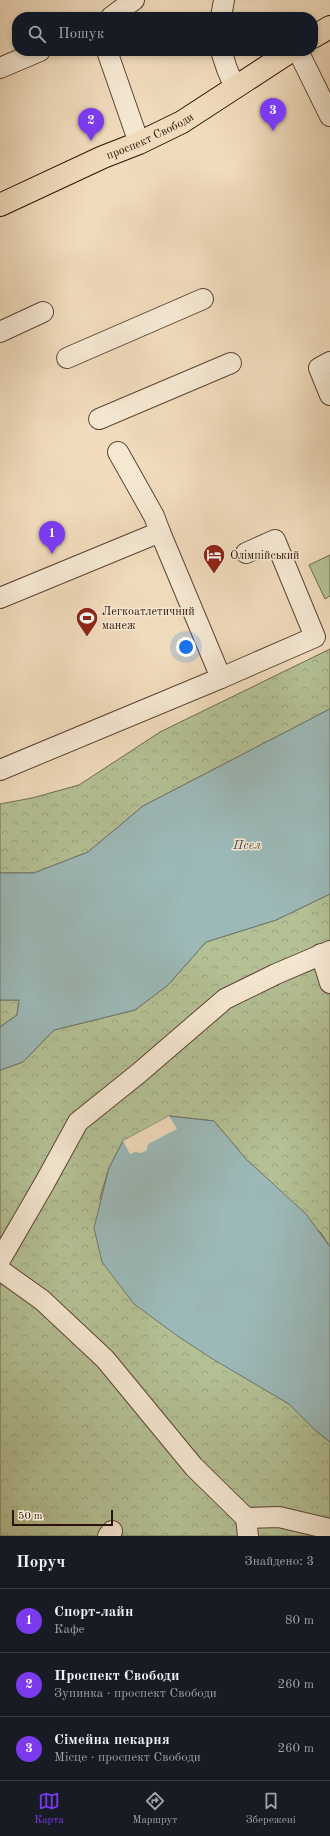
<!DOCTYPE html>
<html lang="uk">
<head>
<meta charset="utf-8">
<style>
  :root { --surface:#171b24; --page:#20242c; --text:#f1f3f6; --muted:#9ea1a6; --line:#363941; --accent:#7c3aed }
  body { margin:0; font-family:"Old Standard TT",serif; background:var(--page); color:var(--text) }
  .scale { position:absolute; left:12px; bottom:10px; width:101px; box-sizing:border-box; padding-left:4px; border:2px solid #2d1207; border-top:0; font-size:11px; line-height:14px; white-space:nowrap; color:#2d1207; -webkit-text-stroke:3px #f5e8d3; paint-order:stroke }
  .you { position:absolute; left:186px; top:647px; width:14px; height:14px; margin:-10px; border:3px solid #fff; border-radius:50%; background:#1a73e8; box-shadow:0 0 0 6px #1a73e833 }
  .badge { display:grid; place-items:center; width:26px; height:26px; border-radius:50%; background:var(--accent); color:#fff; font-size:13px; font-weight:700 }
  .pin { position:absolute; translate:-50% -33px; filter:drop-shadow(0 1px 2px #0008) }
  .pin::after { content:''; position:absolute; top:21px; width:14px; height:12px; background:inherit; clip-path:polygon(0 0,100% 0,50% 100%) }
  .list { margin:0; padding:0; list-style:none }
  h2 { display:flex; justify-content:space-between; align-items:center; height:52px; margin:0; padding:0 16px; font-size:17px }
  h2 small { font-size:13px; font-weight:400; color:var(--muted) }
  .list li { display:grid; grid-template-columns:26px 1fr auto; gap:12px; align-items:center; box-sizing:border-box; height:64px; padding:0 16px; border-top:1px solid var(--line) }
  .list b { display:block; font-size:15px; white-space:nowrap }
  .list p { margin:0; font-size:13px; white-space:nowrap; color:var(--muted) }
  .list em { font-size:13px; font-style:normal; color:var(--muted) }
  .icon { flex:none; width:22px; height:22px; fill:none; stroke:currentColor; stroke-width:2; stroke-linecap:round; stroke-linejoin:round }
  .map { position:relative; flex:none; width:330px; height:1536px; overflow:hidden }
  .search { position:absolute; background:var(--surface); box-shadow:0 2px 6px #0003; left:12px; right:12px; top:12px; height:44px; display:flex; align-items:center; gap:10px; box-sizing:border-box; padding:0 14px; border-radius:16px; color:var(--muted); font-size:15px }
  .sheet { height:244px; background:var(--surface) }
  nav { display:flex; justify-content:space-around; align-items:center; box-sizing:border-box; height:56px; border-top:1px solid var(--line); background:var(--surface); font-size:11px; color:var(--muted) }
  nav a { display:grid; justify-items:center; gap:2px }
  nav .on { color:var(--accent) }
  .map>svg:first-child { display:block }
  .grass { fill:#b4c195; stroke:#706a4e }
  .forest { fill:url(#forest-crowns); stroke:#706a4e }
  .water { fill:#9cb9b8; stroke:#707671 }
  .pier { fill:#f0dbbc }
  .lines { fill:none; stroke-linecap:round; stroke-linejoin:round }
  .minor-casing { stroke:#5e4434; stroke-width:22 }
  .major-casing { stroke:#2d1207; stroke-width:24 }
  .minor { stroke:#f5e8d3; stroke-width:20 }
  .major { stroke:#f0dbbc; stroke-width:22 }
  .labels { text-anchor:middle; stroke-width:3; stroke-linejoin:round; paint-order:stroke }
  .street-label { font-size:12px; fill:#2d1207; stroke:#f5e8d3 }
  .poi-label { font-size:12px; fill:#2d1207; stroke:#f5e8d3; text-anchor:start }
  .water-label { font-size:13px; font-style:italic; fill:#544c45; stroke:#f5e8d3 }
</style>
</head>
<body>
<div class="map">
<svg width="330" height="1536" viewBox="0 0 330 1536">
  <defs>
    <pattern id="forest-crowns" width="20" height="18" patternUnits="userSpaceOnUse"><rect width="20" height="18" fill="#b4c195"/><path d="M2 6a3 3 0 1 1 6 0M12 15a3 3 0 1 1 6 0" fill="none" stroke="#9ba57f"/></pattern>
  </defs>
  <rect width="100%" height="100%" fill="#f0dbbc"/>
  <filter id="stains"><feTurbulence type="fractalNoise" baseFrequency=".005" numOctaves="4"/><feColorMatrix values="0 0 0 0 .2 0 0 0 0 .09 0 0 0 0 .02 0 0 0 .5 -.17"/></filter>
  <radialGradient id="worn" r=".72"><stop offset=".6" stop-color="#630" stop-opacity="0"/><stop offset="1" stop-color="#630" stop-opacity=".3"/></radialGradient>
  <polygon class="grass" points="330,555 330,596 325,599 309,565"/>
  <g class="forest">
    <polygon points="330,649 330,709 143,806 88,852 34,873 0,873 0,804 32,798 79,785 160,732"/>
    <polygon points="330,894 330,1247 321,1233 246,1159 214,1121 170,1116 123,1141 109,1168 100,1198 179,1337 289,1404 315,1430 330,1442 330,1536 0,1536 0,1070 23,1062 54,1030 135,1010 168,985 206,942 276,920"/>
    <polygon points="0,1000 19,1000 17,1015 0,1027"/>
  </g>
  <g class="water">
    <polygon points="330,709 330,894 276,920 206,942 168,985 135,1010 54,1030 23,1062 0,1070 0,1027 17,1015 19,1000 0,1000 0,873 34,873 88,852 143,806"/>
    <polygon points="169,1116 214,1121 246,1159 306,1214 330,1247 330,1442 315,1430 289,1404 211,1358 179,1337 134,1304 102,1262 94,1228 109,1168 123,1141"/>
  </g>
  <polygon class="pier" points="169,1116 177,1129 148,1144 147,1150 141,1153 135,1152 130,1154 123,1141"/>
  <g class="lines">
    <g class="minor-casing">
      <g id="minor">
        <polyline points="111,17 134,0"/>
        <polyline points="221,17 224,0"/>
        <polyline points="107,51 139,143"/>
        <polyline points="221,51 227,69 235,88"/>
        <polyline points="298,51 330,116"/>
        <polyline points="0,68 40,51"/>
        <polyline points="0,332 43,312"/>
        <polyline points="67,358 203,299"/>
        <polyline points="330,362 319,368 330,395"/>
        <polyline points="99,419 231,363"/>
        <polyline points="118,452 154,516 160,532"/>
        <polyline points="0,598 160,532 221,678 0,770"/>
        <polyline points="221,678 315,637 275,540 246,553"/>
        <polyline points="321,954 330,983"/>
        <polyline points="0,1260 44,1184 78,1122 139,1073 225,999 276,974 330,951"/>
        <polyline points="0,1270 42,1300 105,1359 194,1467 246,1518 248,1536"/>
        <polyline points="246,1518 279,1517 330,1529"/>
        <polyline points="108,1536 112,1531"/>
      </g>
    </g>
    <g class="major-casing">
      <g id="major">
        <polyline points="313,37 330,27"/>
        <path id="s1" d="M0 205 103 157 139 143 182 122 291 51"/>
      </g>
    </g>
    <use href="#minor" class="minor"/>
    <use href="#major" class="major"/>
  </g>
  <defs>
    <g id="hotel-pin" transform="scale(1.15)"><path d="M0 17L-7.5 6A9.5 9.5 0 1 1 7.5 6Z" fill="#8f2418" stroke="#f5e8d3"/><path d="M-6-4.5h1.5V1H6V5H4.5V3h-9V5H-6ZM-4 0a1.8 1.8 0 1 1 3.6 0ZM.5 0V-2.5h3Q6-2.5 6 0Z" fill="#fff"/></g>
    <g id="stadium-pin" transform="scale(1.15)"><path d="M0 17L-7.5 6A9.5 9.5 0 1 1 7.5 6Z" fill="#8f2418" stroke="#f5e8d3"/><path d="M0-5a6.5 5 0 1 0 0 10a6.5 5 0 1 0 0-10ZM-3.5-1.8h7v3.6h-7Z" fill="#fff"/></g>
  </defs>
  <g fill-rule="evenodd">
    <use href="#hotel-pin" x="214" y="555"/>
    <use href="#stadium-pin" x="87" y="618"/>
  </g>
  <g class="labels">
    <g class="street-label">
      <text dy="4" stroke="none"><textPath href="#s1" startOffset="165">проспект Свободи</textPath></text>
    </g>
    <g class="poi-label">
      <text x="230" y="559">Олімпійський</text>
      <text x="102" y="615">Легкоатлетичний<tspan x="102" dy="14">манеж</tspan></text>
    </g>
    <g class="water-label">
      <text x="247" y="849">Псел</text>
    </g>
  </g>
  <rect width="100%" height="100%" filter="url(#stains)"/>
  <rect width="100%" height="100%" fill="url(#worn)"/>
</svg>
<div class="scale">50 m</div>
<div class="you"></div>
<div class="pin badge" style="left:52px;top:554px">1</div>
<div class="pin badge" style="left:91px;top:141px">2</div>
<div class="pin badge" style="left:273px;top:131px">3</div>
<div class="search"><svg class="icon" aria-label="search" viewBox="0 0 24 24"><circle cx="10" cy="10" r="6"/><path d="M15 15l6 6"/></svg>Пошук</div>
</div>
<section class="sheet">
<h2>Поруч<small>Знайдено: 3</small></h2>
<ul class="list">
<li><span class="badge">1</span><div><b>Спорт-лайн</b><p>Кафе</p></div><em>80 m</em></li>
<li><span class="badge">2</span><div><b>Проспект Свободи</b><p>Зупинка · проспект Свободи</p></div><em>260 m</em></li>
<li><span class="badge">3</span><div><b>Сімейна пекарня</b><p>Місце · проспект Свободи</p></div><em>260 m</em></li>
</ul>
</section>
<nav>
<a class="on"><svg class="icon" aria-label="map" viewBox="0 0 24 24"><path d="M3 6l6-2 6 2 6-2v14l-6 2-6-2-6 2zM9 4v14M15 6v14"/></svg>Карта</a>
<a><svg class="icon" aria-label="directions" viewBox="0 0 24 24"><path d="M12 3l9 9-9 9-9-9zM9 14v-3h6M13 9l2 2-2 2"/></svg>Маршрут</a>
<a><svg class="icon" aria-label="saved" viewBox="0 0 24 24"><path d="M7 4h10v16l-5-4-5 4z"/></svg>Збережені</a>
</nav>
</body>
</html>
